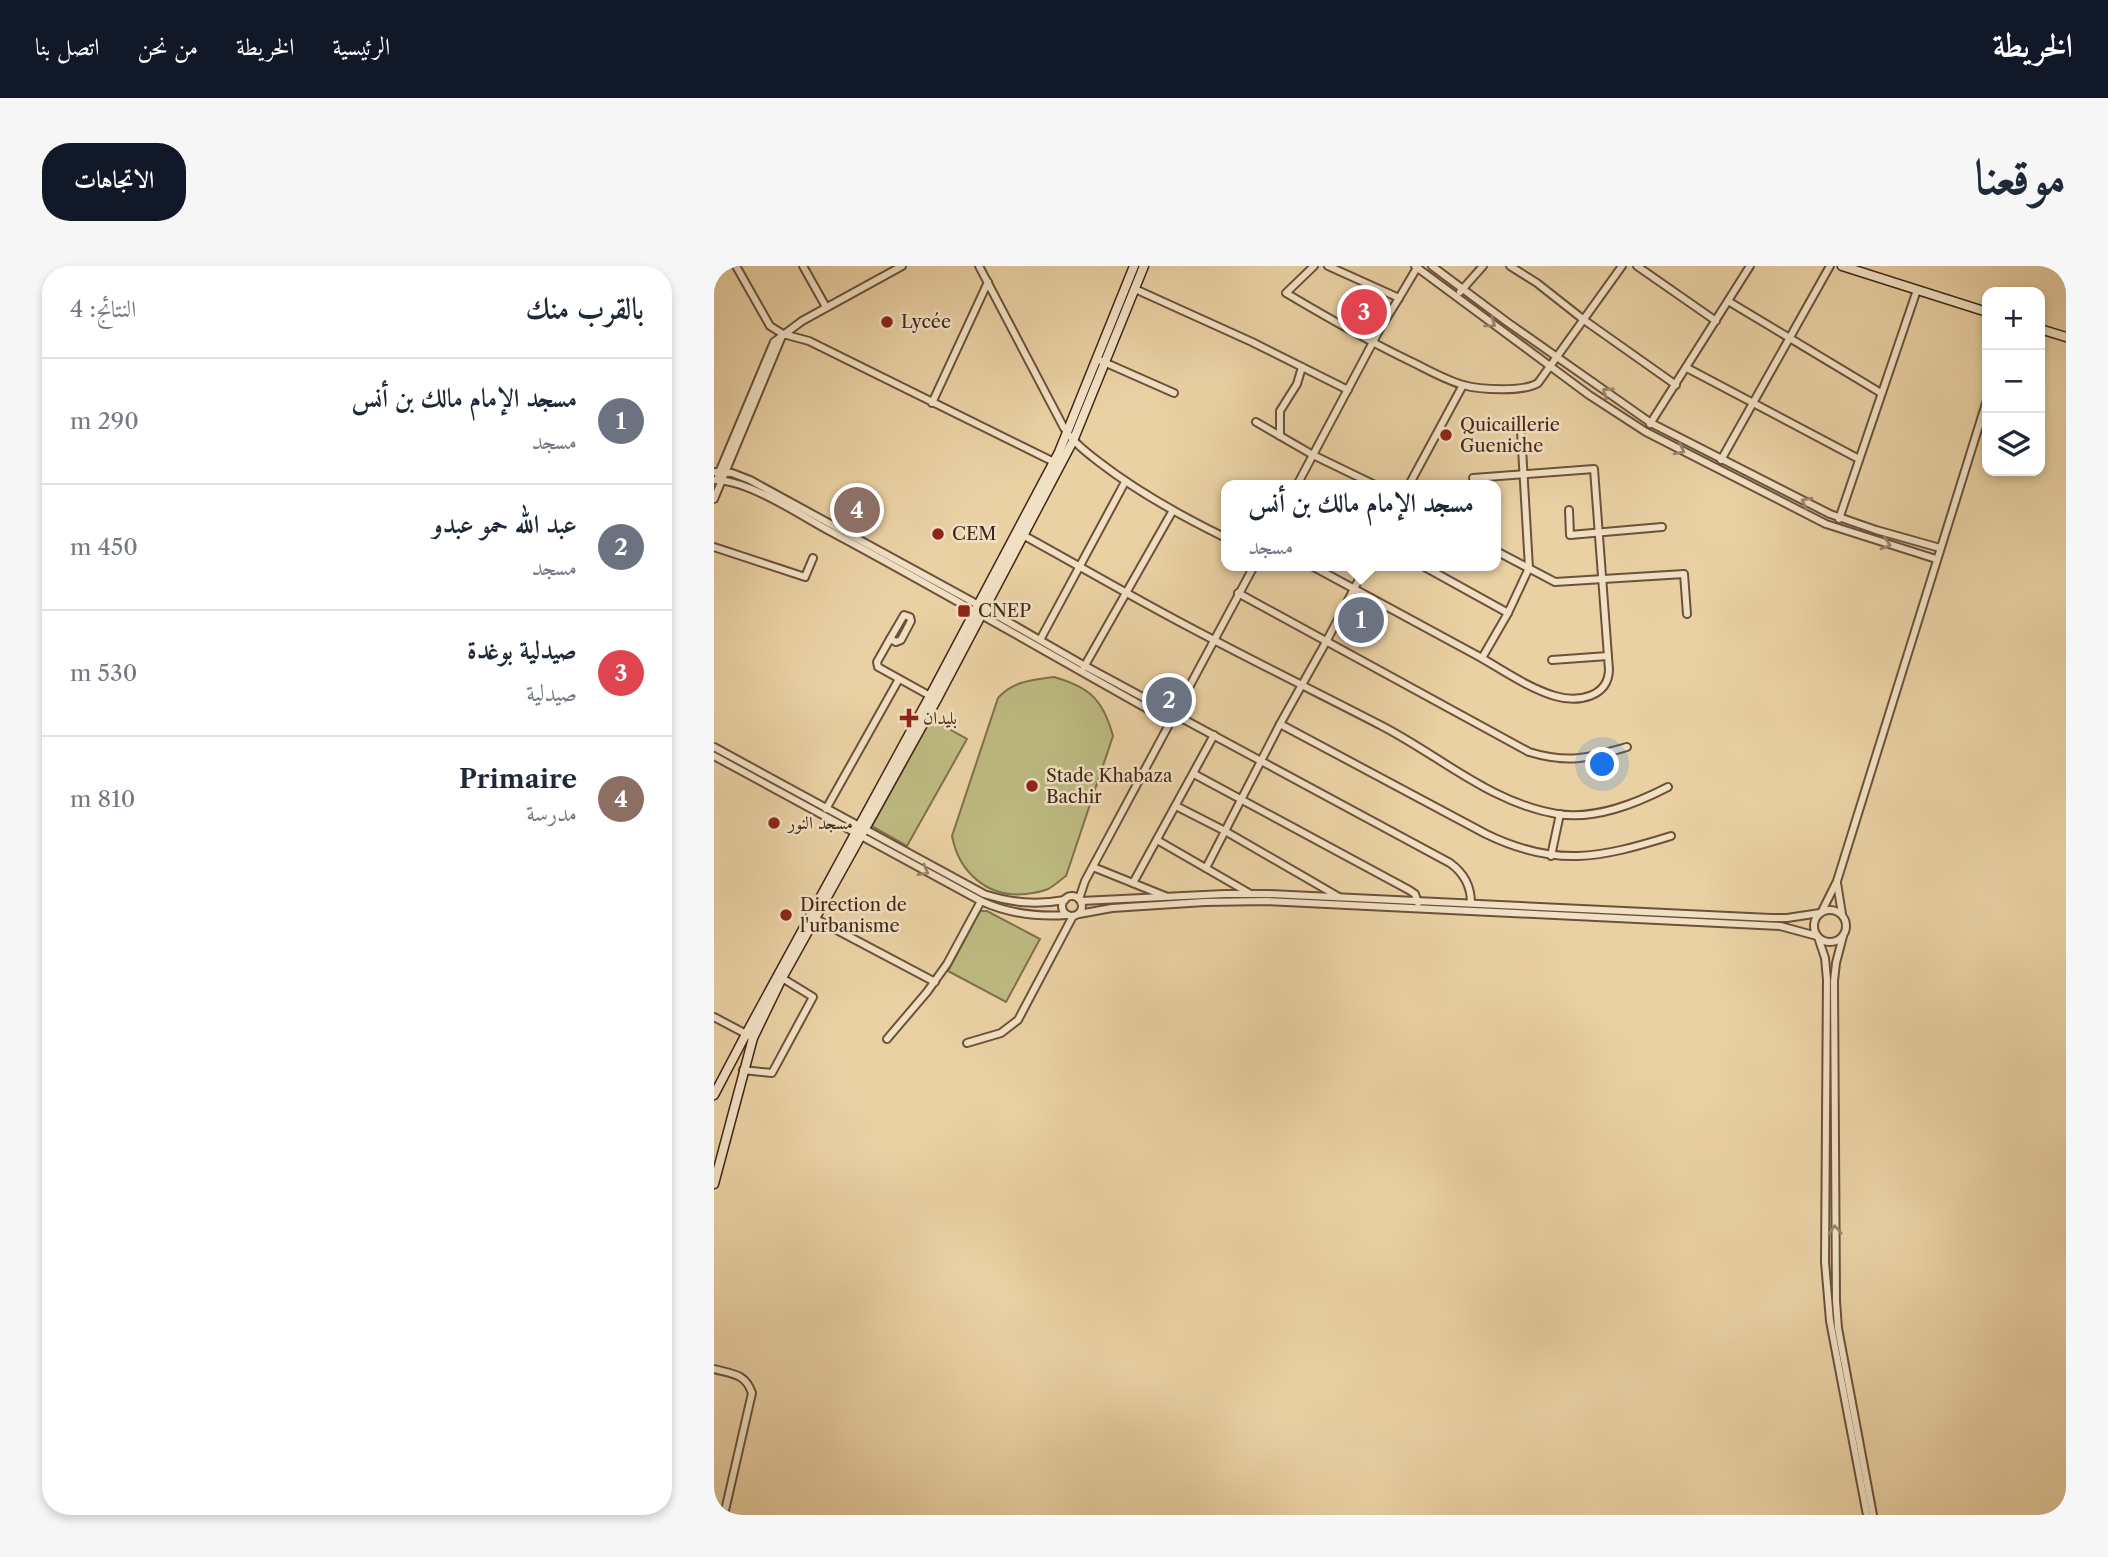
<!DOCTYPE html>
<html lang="ar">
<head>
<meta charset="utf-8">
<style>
  :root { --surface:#fff; --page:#f6f6f7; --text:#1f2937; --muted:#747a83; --line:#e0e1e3; --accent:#111827 }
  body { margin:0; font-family:"Libre Caslon Text",Amiri,serif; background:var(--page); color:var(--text); direction:rtl }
  .controls { position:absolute; right:21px; top:21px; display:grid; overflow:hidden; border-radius:14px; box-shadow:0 4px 10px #0003 }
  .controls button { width:63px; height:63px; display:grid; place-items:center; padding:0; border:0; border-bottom:2px solid var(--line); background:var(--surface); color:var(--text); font:35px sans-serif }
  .you { position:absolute; left:889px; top:499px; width:24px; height:24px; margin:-18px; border:5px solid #fff; border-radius:50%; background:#1a73e8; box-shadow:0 0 0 10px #1a73e833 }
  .badge { display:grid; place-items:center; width:46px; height:46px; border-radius:50%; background:var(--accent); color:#fff; font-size:23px; font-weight:700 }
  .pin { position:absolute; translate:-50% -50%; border:4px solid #fff; box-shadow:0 2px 7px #0006 }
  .popup { position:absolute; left:507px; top:214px; width:280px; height:91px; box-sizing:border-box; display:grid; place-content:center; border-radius:14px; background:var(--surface); filter:drop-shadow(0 2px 5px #0005); font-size:23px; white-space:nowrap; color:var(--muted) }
  .popup b { font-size:26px; color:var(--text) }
  .popup::after { content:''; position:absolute; left:50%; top:100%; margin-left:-14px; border:14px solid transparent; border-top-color:var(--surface) }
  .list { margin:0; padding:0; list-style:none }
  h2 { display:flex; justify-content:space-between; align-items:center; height:91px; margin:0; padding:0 28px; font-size:30px }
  h2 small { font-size:23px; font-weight:400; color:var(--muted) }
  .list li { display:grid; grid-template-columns:46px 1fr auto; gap:21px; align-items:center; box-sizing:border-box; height:126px; padding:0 28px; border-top:2px solid var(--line) }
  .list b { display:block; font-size:26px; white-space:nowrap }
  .list p { margin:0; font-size:23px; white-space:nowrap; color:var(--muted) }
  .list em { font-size:23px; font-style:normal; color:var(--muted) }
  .icon { flex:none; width:38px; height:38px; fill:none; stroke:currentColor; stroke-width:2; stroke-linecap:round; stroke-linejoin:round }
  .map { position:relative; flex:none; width:1352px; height:1249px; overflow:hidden; direction:ltr; border-radius:28px }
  header { display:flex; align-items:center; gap:42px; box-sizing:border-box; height:98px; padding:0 35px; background:var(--accent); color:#fff }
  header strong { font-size:33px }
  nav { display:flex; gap:38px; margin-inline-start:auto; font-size:24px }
  .intro { display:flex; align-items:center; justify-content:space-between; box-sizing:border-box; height:168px; padding:0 42px }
  h1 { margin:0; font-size:49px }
  .button { padding:18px 32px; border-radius:28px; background:var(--accent); color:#fff; font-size:24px; font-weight:700 }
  main { display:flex; gap:42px; padding:0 42px }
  aside { flex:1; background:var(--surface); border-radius:28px; box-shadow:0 4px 10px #0003 }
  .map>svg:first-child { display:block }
  .green { fill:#bdba81; stroke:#80704c; stroke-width:2 }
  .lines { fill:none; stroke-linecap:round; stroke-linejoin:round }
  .street-casing { stroke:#6c513a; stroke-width:10 }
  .secondary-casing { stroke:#422617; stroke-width:11 }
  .street { stroke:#f1e1c4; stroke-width:6 }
  .secondary { stroke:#f1e1c4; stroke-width:8 }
  .oneway { stroke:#9a846e }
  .poi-dot { fill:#8f2418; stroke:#f1e1c4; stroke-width:2.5 }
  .labels { text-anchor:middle; stroke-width:5; stroke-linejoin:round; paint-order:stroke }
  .poi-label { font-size:18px; fill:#422617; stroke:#f1e1c4; text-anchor:start }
</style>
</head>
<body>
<header>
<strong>الخريطة</strong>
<nav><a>الرئيسية</a><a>الخريطة</a><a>من نحن</a><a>اتصل بنا</a></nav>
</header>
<div class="intro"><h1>موقعنا</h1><a class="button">الاتجاهات</a></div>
<main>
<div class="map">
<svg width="1352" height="1249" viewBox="0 0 1352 1249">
  <rect width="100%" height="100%" fill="#ead1a4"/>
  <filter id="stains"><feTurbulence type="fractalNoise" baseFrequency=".00286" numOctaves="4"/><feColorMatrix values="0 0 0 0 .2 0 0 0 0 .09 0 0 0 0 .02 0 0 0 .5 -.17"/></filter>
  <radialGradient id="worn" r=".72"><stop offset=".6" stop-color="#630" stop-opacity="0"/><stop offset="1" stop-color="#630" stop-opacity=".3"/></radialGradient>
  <g class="green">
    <path d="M340 411C375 421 389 433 399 470L352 610C346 614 340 620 334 623 327 626 320 627 312 628 274 632 245 607 238 570L284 432C299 415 318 414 340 411Z"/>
    <polygon points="217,453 253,473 193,580 158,560"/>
    <polygon points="266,645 273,645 326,673 292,736 234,705"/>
  </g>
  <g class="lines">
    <g class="street-casing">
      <g id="street">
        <polyline points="22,0 56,60 69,68 95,75 342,197"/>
        <polyline points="89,0 112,41"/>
        <path d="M265 0 350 162C359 176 372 186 385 196 425 227 467 250 512 272"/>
        <path d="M600 0 572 27C614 52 656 76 700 97 716 105 732 114 749 119 766 124 810 126 824 117L908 0"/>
        <polyline points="701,0 875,129 932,166 1112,258 1222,293"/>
        <polyline points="718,0 793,56 937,157 1116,248 1162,264 1226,282"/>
        <polyline points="796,0 823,17 870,54 962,119"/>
        <polyline points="923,0 1002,55"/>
        <polyline points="421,23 538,76 634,124"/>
        <polyline points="746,26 769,0"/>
        <polyline points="685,32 704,0"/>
        <polyline points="1014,35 1167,127"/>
        <polyline points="383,93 460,127"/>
        <polyline points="973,102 1145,193"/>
        <polyline points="218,137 274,16"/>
        <polyline points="542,156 599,189 661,219"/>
        <polyline points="936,158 1036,0"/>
        <polyline points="566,170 566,145 583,118 588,101"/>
        <polyline points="1007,194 1116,0"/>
        <path d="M0 206 18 207 36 214 270 342 371 400 736 597C750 607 757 620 757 637"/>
        <polyline points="4,209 60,76 88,55 188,0"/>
        <path d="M0 214C34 214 81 246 112 263 228 325 342 392 457 456"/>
        <polyline points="583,219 667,61 685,32 614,0"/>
        <polyline points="695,219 749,119"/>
        <polyline points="0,233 68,70"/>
        <polyline points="855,244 856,269 948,261"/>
        <polyline points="1125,253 1203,24"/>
        <path d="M307 268C371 303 433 340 498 373 555 403 612 431 668 460 726 490 777 537 843 548 881 554 921 538 954 521"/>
        <polyline points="0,281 91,311 99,292"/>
        <polyline points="782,285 841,316 970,308 973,348"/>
        <path d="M598 300C653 330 709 360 764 390 789 404 814 422 841 430 864 437 894 431 895 404L880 203 759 212"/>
        <polyline points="709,300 794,347"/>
        <path d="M524 327 815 486C855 498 874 492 913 481"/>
        <polygon points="190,349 196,351 197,355 187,374 182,376 176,373"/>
        <polyline points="176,373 163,396 164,401 218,431"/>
        <polyline points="326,374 411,216"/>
        <polyline points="768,392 794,347 815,302 807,165"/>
        <polyline points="838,394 894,390"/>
        <polyline points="370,401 458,246"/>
        <path d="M566 458 772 568C842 602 886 592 957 570"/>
        <path d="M0 481 270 628C298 637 322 639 351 634"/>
        <path d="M0 490 267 635C293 647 324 651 353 649"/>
        <polyline points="480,508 695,624 701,628 704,637"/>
        <polyline points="462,540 511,565 625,631"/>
        <polyline points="112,543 185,413"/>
        <polyline points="443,574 535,627"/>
        <polyline points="837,590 846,548"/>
        <polyline points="379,601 451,630"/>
        <polyline points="492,602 566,458 612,376 652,300"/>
        <polyline points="419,617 500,469"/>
        <polyline points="1123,617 1128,648"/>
        <circle cx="358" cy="640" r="10"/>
        <polyline points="365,633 371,615 392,576 540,300"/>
        <polyline points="367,635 510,628 554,628 1057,652 1073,652 1106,647"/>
        <circle cx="1116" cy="660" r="16"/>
        <polyline points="1108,645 1123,615 1273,134"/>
        <polyline points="365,648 398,642 491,636 553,635 1066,660 1103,670"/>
        <polyline points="102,653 221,716"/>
        <polyline points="1129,670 1122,697 1120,715 1122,1035 1124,1062 1159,1249"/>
        <polyline points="1104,671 1111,692 1113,714 1111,996 1116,1055 1153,1249"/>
        <polyline points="0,751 36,770"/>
        <polyline points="173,773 213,726 233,698 267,635"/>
        <polyline points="253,777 287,767 304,754 359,650"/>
        <polyline points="29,804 58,807 99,731 68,712"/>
        <path d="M0 1103C18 1108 31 1107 38 1127L10 1249"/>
      </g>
    </g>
    <g class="secondary-casing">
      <g id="secondary">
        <polyline points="1128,0 1273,46"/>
        <polyline points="1326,63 1352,71"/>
        <polyline points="0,829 32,768 216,430 345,186 420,0"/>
        <polyline points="0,918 39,772 68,712 223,433 359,175 430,0"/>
      </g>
    </g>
    <use href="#street" class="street"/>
    <use href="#secondary" class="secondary"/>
  </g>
  <defs><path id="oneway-chevron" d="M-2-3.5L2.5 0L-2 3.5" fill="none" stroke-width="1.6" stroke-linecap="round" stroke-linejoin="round" transform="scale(1.75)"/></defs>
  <g class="oneway">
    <use href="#oneway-chevron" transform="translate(777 57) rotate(36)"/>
    <use href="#oneway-chevron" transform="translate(893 126) rotate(-145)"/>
    <use href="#oneway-chevron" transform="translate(966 184) rotate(27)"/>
    <use href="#oneway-chevron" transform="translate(1092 236) rotate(-153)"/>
    <use href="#oneway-chevron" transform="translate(1172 278) rotate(17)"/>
    <use href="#oneway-chevron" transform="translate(210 605) rotate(29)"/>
    <use href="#oneway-chevron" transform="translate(1121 964) rotate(-92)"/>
  </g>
  <g class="poi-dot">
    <circle cx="173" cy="56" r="7"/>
    <circle cx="732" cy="169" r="7"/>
    <circle cx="224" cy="268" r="7"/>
    <rect x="243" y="338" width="14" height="14" rx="3.5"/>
    <path d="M191.5 441.5h7v7h7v7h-7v7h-7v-7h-7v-7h7z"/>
    <circle cx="318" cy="520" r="7"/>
    <circle cx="60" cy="557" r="7"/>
    <circle cx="72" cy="649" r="7"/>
  </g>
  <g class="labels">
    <g class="poi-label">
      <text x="187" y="62">Lycée</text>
      <text x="746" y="165">Quicaillerie<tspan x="746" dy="21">Gueniche</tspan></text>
      <text x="238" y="274">CEM</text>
      <text x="264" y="351">CNEP</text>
      <text x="209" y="458">بليدان</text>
      <text x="332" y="516">Stade Khabaza<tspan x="332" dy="21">Bachir</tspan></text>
      <text x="74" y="563">مسجد النور</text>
      <text x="86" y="645">Direction de<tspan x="86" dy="21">l'urbanisme</tspan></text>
    </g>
  </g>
  <rect width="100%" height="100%" filter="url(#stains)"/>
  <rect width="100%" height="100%" fill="url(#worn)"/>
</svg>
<div class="controls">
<button>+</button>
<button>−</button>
<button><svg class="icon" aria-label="layers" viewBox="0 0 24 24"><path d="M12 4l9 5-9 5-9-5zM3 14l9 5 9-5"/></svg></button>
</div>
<div class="you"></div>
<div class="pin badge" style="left:647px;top:354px;background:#6b7280">1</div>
<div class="popup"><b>مسجد الإمام مالك بن أنس</b>مسجد</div>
<div class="pin badge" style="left:455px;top:434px;background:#6b7280">2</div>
<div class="pin badge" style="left:650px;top:46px;background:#e0444e">3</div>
<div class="pin badge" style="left:143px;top:244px;background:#8d6e63">4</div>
</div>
<aside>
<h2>بالقرب منك<small>النتائج: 4</small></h2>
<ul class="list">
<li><span class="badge" style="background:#6b7280">1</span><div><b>مسجد الإمام مالك بن أنس</b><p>مسجد</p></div><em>290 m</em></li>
<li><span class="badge" style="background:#6b7280">2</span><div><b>عبد الله حمو عبدو</b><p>مسجد</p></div><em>450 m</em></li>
<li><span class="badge" style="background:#e0444e">3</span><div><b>صيدلية بوغدة</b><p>صيدلية</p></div><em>530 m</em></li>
<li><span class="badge" style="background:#8d6e63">4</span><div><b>Primaire</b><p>مدرسة</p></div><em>810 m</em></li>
</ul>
</aside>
</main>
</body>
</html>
